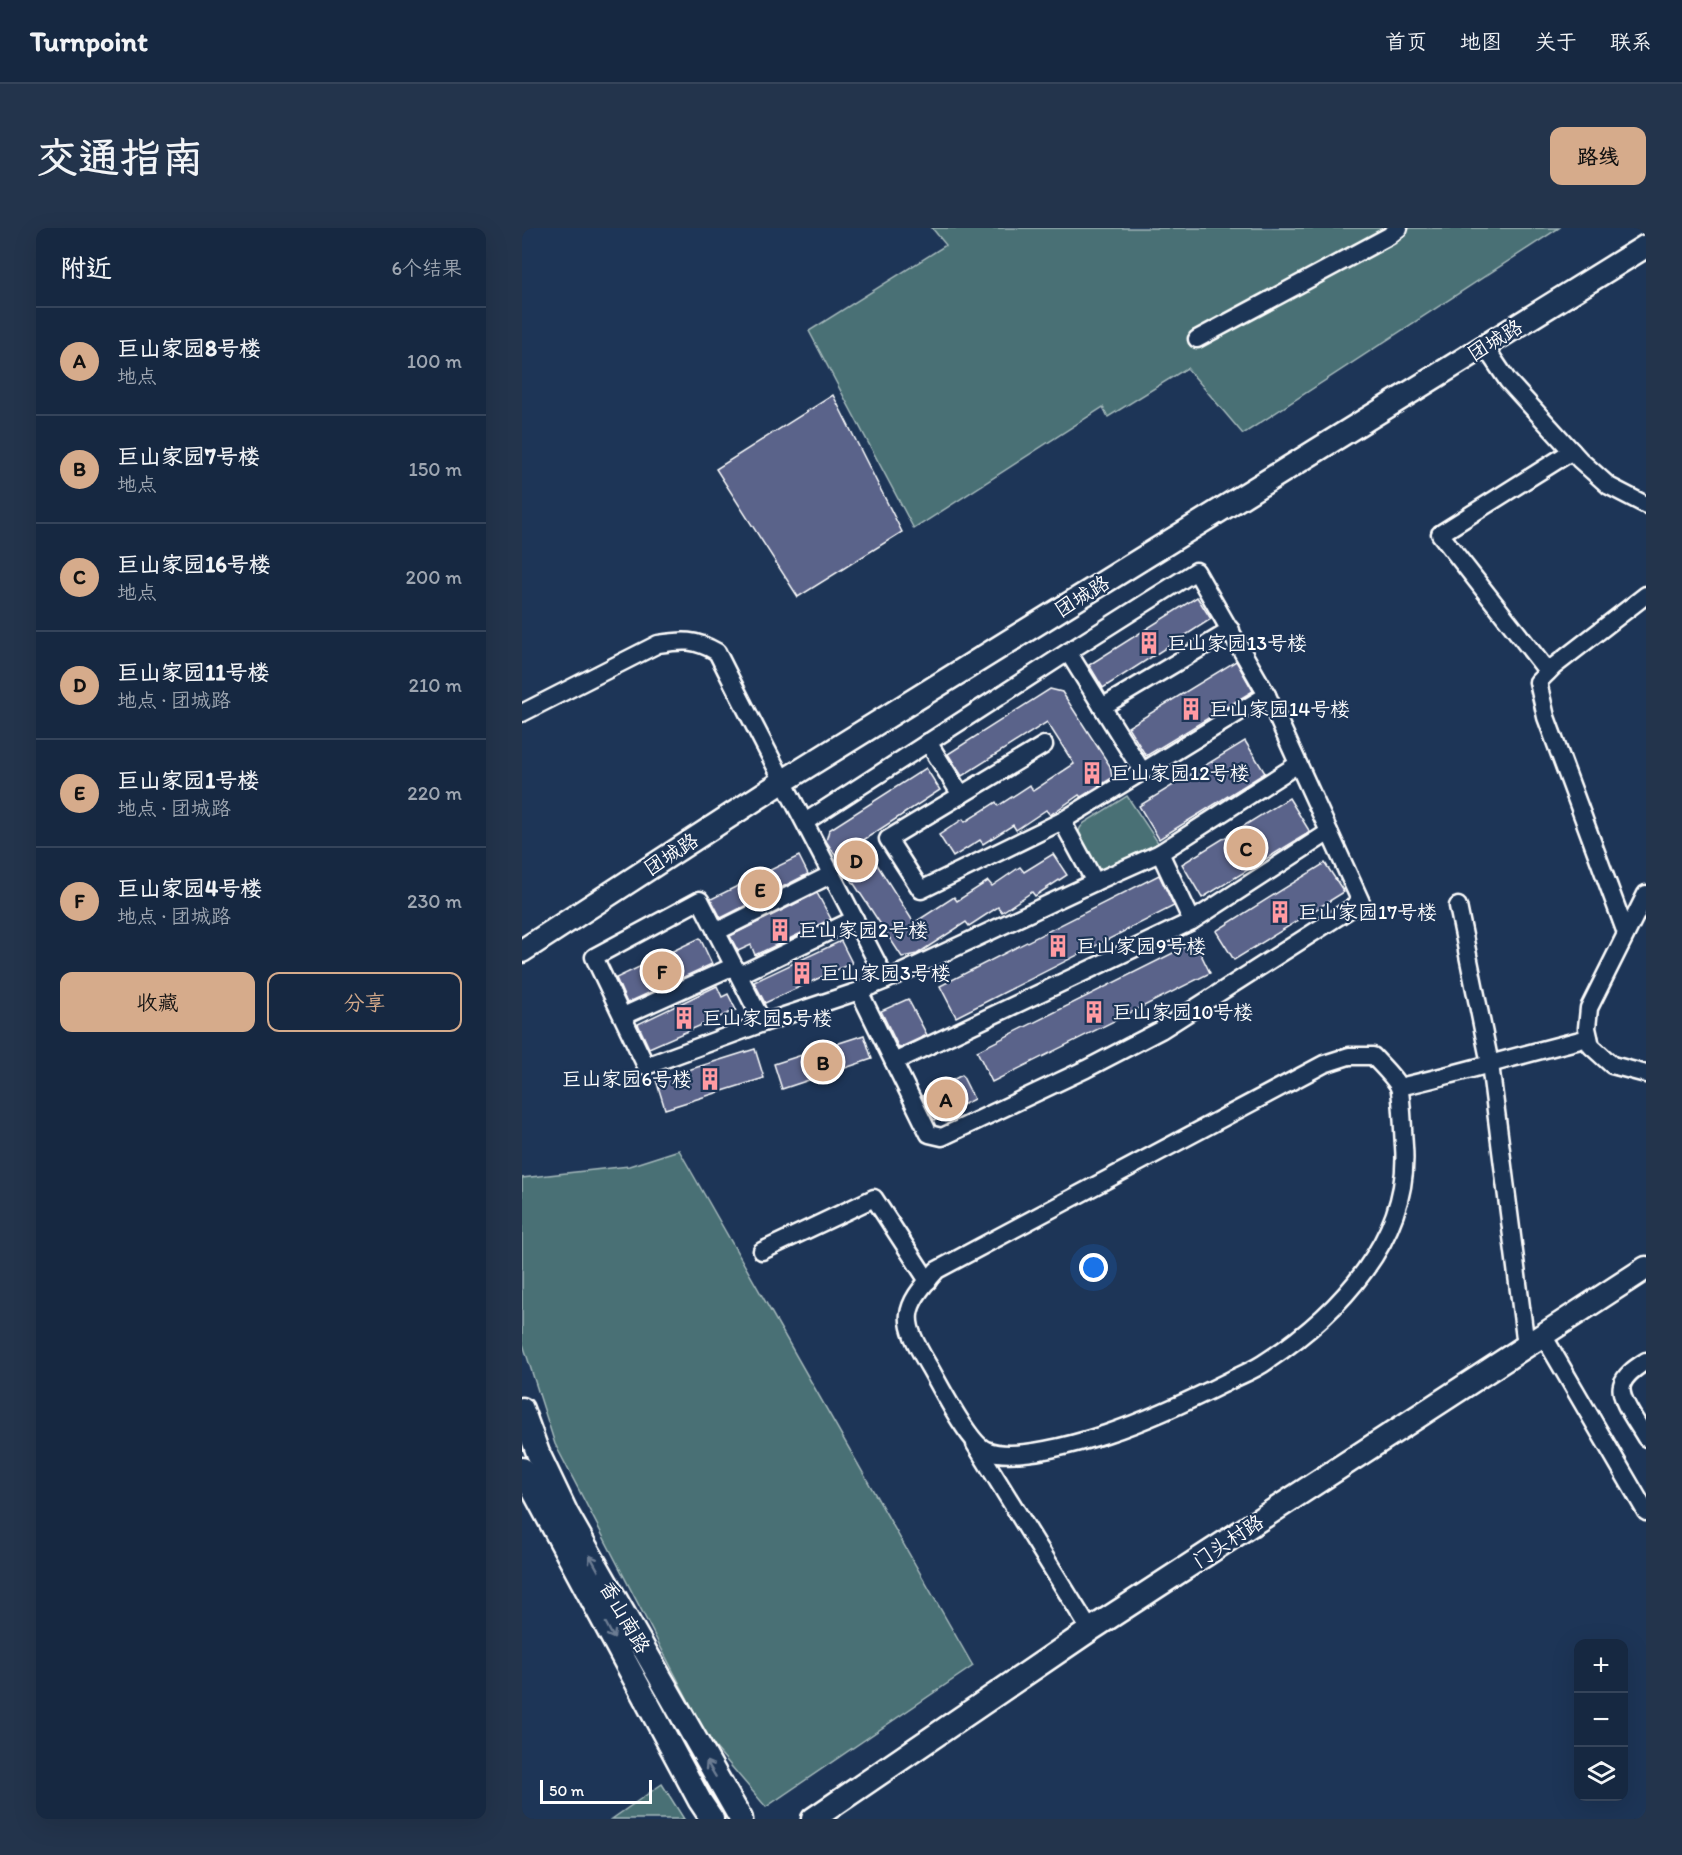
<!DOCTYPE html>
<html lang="zh">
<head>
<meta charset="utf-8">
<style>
  :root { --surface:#162841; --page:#23344c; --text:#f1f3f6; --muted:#9ea6b1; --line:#35445a; --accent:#d6ab8b }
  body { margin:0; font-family:Itim,"LXGW WenKai TC",sans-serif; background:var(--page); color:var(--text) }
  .controls { position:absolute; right:18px; bottom:18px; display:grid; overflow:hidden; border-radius:12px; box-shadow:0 6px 24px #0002 }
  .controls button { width:54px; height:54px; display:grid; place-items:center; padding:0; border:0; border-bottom:2px solid var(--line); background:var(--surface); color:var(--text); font:30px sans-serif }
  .scale { position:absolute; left:18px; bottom:15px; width:112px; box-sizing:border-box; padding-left:6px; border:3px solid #fff; border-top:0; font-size:16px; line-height:21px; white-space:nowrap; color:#fff; -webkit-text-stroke:4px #1d3557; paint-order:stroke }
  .you { position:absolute; left:572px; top:1040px; width:21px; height:21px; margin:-15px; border:4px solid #fff; border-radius:50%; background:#1a73e8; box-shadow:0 0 0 9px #1a73e833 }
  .badge { display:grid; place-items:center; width:39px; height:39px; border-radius:50%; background:var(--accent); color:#111; font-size:20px; font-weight:700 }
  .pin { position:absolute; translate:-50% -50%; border:3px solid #fff; box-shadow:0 2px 6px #0006 }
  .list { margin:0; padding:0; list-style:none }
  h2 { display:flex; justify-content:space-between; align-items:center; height:78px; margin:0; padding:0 24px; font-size:26px }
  h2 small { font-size:20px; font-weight:400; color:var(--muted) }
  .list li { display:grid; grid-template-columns:39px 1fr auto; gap:18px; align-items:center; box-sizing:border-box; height:108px; padding:0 24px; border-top:2px solid var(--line) }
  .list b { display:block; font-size:22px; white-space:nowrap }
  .list p { margin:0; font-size:20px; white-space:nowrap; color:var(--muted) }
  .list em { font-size:20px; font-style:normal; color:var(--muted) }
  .actions { display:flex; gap:12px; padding:18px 24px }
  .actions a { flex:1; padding:14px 0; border:2px solid var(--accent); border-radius:12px; text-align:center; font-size:21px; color:var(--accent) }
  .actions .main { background:var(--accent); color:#111 }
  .icon { flex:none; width:33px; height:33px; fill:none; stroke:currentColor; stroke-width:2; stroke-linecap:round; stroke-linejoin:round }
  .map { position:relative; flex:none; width:1124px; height:1591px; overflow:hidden; border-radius:12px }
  header { display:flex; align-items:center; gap:36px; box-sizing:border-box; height:84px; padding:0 30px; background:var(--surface); border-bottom:2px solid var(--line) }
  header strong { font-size:28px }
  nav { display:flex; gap:33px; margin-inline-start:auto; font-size:21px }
  .intro { display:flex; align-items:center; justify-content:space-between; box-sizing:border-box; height:144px; padding:0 36px }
  h1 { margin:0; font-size:42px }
  .button { padding:15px 27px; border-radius:12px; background:var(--accent); color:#111; font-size:21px; font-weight:700 }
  main { display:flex; gap:36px; padding:0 36px }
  aside { flex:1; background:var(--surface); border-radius:12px; box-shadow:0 6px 24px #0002 }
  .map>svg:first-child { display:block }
  .green { fill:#487075; stroke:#a4b8ba; stroke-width:1.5 }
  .building { fill:#5a638a; stroke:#fff; stroke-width:1.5 }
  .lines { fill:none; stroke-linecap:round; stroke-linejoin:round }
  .street-casing { stroke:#fff; stroke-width:21 }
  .secondary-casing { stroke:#fff; stroke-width:27 }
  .street { stroke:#1d3557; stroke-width:16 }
  .secondary { stroke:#1d3557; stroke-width:22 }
  .oneway { stroke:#6c7c92 }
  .labels { text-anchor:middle; stroke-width:4.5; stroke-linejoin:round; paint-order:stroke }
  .street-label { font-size:20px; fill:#fff; stroke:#1d3557 }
  .poi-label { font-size:20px; fill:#fff; stroke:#1d3557; text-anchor:start }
</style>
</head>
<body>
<header>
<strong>Turnpoint</strong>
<nav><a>首页</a><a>地图</a><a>关于</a><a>联系</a></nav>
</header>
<div class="intro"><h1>交通指南</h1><a class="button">路线</a></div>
<main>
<aside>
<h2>附近<small>6个结果</small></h2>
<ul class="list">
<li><span class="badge">A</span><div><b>巨山家园8号楼</b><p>地点</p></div><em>100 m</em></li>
<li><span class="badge">B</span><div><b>巨山家园7号楼</b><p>地点</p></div><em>150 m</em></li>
<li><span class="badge">C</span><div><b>巨山家园16号楼</b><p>地点</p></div><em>200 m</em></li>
<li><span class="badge">D</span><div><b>巨山家园11号楼</b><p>地点 · 团城路</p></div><em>210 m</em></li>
<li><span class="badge">E</span><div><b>巨山家园1号楼</b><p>地点 · 团城路</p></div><em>220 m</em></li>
<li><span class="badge">F</span><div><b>巨山家园4号楼</b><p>地点 · 团城路</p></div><em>230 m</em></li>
</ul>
<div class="actions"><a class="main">收藏</a><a>分享</a></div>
</aside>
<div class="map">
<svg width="1124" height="1591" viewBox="0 0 1124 1591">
  <rect width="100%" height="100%" fill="#1d3557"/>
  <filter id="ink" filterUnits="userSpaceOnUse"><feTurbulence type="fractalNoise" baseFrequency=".0167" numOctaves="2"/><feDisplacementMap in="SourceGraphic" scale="12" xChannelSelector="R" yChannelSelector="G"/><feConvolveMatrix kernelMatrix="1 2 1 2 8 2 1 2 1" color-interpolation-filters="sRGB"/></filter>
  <g filter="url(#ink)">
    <g class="green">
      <polygon points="410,0 1037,0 721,206 665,140 586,189 581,179 392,301 287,103 424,17"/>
      <polygon points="605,568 639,619 583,650 556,607 558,600 562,595"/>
      <polygon points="157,922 451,1438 244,1579 187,1512 33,1216 0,1113 0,950 107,938"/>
      <polygon points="140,1556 162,1591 90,1591"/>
    </g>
    <g class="building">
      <polygon points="311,167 380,304 276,369 194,241"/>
      <polygon points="675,369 689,391 581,460 567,437"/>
      <polygon points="714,433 731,463 624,528 606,499"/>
      <polygon points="528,461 540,464 588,538 590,550 559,569 557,567 528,587 524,582 494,602 491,597 461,616 458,612 431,629 417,607 441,591 443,594 474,574 476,578 508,557 511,563 552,536 525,494 440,548 426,526"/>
      <polygon points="723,513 743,545 637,611 617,578"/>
      <polygon points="404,540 418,562 340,613 392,695 432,669 435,673 466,653 470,658 498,639 502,644 531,626 545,647 513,668 510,664 480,684 476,679 447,698 444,694 395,726 380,729 304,613 307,602"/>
      <polygon points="767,570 788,604 680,670 660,636"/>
      <polygon points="277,628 286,646 199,690 189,671"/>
      <polygon points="803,635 822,664 712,732 694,703"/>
      <polygon points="637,647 652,678 434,789 418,758"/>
      <polygon points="295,665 309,691 233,727 229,717 216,723 208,708"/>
      <polygon points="178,710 190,736 105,775 94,750"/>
      <polygon points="319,713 330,735 243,775 232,754"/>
      <polygon points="673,714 688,745 470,854 455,823"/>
      <polygon points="195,758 200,769 206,766 214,782 127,820 116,796"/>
      <polygon points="386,771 405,807 377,820 359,783"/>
      <polygon points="342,807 350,831 260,861 252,836"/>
      <polygon points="233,821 242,850 143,881 134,852"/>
      <polygon points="440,847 452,871 412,892 400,868"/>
    </g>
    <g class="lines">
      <g class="street-casing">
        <g id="street">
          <polyline points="675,111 867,8 877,0"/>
          <polyline points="963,119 986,153 1058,232 1087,258 1124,277"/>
          <polyline points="1026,444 918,306 1050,223"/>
          <polyline points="580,479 709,402"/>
          <path d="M0 485 136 416C161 412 173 411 195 424 250 534 308 642 364 752L573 654 540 593 399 662 366 611 522 517"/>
          <polyline points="406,514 439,567"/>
          <polyline points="540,593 745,467 674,343 546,424 620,543"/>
          <polyline points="283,594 546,424"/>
          <polyline points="638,625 670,693"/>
          <polyline points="573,654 638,625 776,536"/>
          <polyline points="1124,666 1067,780 1065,800 1069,818 1090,837 1124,846"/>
          <polyline points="936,678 968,836 1004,1118"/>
          <polyline points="194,704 310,646"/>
          <polyline points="1104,705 1024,489 1016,454 1031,439 1124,367"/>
          <polyline points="217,747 333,691"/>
          <polyline points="337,763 407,906 420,909 564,841 639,802 839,674 745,467"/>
          <polyline points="101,788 212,738"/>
          <polyline points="241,795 178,672 72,729 124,838 241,795 337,763 364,752"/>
          <path d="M827 828H851C858 836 873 850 877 859 880 868 881 906 882 918 889 1010 816 1086 745 1133 733 1142 718 1147 705 1154 665 1174 626 1192 584 1206 556 1215 492 1234 464 1222 446 1215 417 1155 406 1137 379 1091 379 1082 415 1042L802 836Z"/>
          <polyline points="372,834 670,693 807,604"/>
          <path d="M877 859C941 845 1003 825 1067 810"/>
          <polyline points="240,1023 352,970 406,1053"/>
          <polyline points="1021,1107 1124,1284"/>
          <path d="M1124 1133C1115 1139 1103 1146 1100 1157 1096 1171 1117 1197 1124 1210"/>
          <polyline points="453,1216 568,1402"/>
        </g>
      </g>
      <g class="secondary-casing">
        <g id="secondary">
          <polyline points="0,723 260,554 1124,18"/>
          <polyline points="0,1181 16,1225 45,1286 219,1591"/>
          <polyline points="0,1241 178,1573 190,1591"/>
          <polyline points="291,1591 568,1402 1124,1040"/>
        </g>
      </g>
      <use href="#street" class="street"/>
      <use href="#secondary" class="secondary"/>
    </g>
    <defs><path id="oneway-shaft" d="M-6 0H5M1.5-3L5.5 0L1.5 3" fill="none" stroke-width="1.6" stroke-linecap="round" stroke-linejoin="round" transform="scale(1.5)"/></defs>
    <g class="oneway">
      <use href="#oneway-shaft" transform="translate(72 1335) rotate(-119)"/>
      <use href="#oneway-shaft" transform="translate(88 1403) rotate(62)"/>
      <use href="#oneway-shaft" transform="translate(189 1541) rotate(-121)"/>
    </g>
  </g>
  <defs>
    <g id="building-bare" transform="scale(1.8)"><path d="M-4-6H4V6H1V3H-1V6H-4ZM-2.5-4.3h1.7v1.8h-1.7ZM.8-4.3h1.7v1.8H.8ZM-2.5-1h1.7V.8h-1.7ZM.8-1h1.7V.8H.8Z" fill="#ff9aa2" stroke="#1d3557" stroke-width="2.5" paint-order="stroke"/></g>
  </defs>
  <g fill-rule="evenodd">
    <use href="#building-bare" x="627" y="415"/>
    <use href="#building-bare" x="669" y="481"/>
    <use href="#building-bare" x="570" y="545"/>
    <use href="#building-bare" x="758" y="684"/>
    <use href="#building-bare" x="258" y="702"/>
    <use href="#building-bare" x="536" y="718"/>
    <use href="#building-bare" x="280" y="745"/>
    <use href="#building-bare" x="572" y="784"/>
    <use href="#building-bare" x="162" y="790"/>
    <use href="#building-bare" x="188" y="851"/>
  </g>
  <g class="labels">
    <g class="street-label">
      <text transform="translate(973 112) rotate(-32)" y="7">团城路</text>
      <text transform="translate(560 368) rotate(-32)" y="7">团城路</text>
      <text transform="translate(149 626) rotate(-33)" y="7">团城路</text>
      <text transform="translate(706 1313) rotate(-33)" y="7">门头村路</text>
      <text transform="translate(103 1389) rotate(60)" y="7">香山南路</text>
    </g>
    <g class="poi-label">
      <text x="645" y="422">巨山家园13号楼</text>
      <text x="687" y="488">巨山家园14号楼</text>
      <text x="588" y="552">巨山家园12号楼</text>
      <text x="776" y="691">巨山家园17号楼</text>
      <text x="276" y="709">巨山家园2号楼</text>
      <text x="554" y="725">巨山家园9号楼</text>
      <text x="298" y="752">巨山家园3号楼</text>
      <text x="590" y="791">巨山家园10号楼</text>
      <text x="180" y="797">巨山家园5号楼</text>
      <text x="170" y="858" text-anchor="end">巨山家园6号楼</text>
    </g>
  </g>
</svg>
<div class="controls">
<button>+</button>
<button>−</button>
<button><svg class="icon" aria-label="layers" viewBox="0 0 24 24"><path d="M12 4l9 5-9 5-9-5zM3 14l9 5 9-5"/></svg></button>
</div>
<div class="scale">50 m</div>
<div class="you"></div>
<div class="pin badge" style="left:424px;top:871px">A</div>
<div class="pin badge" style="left:301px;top:834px">B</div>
<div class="pin badge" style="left:724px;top:620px">C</div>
<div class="pin badge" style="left:334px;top:632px">D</div>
<div class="pin badge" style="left:238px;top:661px">E</div>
<div class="pin badge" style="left:140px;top:743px">F</div>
</div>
</main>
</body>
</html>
